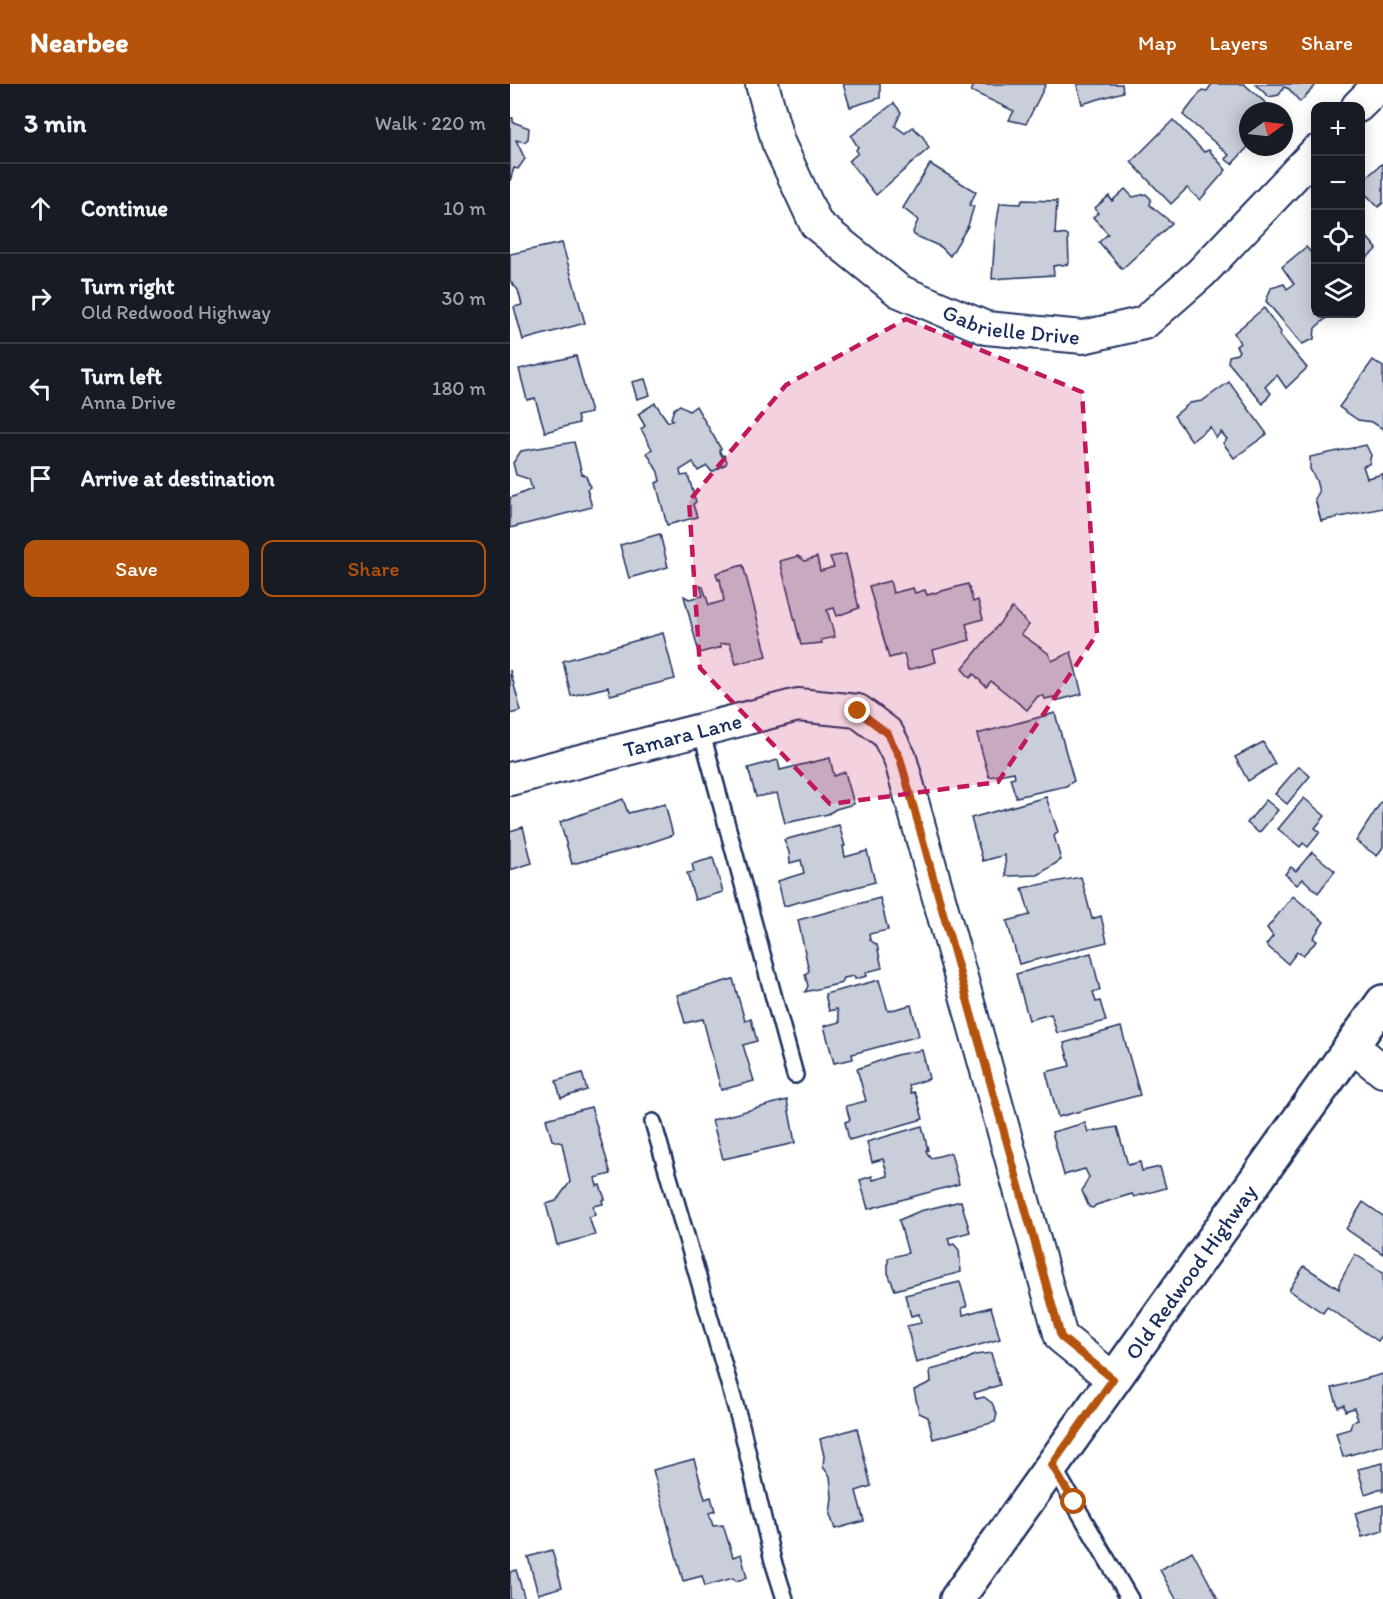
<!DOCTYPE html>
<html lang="en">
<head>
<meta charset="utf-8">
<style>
  :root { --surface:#171b24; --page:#20242c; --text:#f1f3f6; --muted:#9ea1a6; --line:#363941; --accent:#b45309 }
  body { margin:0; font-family:Itim,sans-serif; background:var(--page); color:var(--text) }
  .controls { position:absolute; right:18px; top:18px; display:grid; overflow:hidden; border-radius:12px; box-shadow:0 3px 15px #0003 }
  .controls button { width:54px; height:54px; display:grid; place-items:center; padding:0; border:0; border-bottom:2px solid var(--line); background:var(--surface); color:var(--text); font:30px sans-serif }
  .compass { position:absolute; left:729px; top:18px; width:54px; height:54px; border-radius:50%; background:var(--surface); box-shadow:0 3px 15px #0003; rotate:75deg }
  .stop { position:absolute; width:18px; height:18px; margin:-14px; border:4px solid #b45309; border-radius:50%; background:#fff }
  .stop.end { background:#b45309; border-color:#fff; box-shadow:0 2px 6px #0008 }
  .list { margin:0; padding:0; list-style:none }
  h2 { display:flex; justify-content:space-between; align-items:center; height:78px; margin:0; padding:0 24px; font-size:26px }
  h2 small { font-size:20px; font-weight:400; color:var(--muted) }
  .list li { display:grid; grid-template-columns:39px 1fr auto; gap:18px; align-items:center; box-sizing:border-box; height:90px; padding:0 24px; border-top:2px solid var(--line) }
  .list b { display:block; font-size:22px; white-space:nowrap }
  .list p { margin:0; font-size:20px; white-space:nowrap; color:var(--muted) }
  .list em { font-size:20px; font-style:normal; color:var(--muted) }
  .actions { display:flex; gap:12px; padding:18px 24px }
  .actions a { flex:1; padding:14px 0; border:2px solid var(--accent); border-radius:12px; text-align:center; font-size:21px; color:var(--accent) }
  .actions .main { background:var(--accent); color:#fff }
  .icon { flex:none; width:33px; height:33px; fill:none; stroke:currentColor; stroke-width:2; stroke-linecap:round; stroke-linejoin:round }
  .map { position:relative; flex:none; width:873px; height:1515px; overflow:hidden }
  header { display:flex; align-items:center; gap:36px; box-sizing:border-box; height:84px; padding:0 30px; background:var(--accent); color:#fff }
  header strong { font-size:28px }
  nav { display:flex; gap:33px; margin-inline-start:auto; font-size:21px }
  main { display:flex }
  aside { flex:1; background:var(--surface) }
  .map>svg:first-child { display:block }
  .building { fill:#caceda; stroke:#1b2f5e; stroke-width:1.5 }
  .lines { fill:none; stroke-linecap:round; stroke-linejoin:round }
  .service-casing { stroke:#1b2f5e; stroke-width:20 }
  .minor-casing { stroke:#1b2f5e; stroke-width:36 }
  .secondary-casing { stroke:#1b2f5e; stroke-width:38 }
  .service { stroke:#fff; stroke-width:15 }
  .minor { stroke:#fff; stroke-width:32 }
  .secondary { stroke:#fff; stroke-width:33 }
  .route { stroke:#b45309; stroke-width:8 }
  .marked { fill:#c2185b; fill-opacity:0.2; stroke:#c2185b; stroke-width:4.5; stroke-dasharray:12 8; stroke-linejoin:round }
  .labels { text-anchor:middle; stroke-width:4.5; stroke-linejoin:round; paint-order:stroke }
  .street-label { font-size:22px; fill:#1b2f5e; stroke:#fff }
</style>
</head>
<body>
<header>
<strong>Nearbee</strong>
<nav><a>Map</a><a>Layers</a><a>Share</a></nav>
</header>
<main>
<aside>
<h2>3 min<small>Walk · 220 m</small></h2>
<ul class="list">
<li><svg class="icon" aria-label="ahead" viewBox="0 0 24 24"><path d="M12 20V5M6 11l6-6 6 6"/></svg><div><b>Continue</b></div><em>10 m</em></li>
<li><svg class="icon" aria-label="right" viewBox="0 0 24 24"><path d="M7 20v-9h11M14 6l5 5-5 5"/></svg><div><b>Turn right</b><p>Old Redwood Highway</p></div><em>30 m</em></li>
<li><svg class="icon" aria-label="left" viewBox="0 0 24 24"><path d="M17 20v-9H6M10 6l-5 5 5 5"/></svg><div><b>Turn left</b><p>Anna Drive</p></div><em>180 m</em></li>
<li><svg class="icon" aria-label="arrive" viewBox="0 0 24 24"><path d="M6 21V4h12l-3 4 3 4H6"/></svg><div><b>Arrive at destination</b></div></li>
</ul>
<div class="actions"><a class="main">Save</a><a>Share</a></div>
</aside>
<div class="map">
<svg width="873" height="1515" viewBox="0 0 873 1515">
  <rect width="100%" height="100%" fill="#fff"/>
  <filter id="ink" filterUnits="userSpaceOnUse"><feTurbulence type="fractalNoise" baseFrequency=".0167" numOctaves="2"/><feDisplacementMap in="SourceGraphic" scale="12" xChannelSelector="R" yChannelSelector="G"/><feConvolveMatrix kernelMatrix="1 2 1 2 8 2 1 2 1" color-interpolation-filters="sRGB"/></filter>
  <g filter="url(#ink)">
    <g class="building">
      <polygon points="333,0 370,0 370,14 340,23"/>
      <polygon points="465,0 536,0 516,40 499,36 504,27 461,7"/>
      <polygon points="567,0 612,0 613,8 572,20"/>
      <polygon points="702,0 734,0 758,21 755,27 738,27 738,35 735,33 731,38 738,45 738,63 722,80 715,75 719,71 673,31 692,6 697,7"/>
      <polygon points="745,0 807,0 790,18 779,5 774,3 769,11 759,13"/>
      <polygon points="384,19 391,28 385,42 395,49 403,43 413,53 419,64 366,111 339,77 348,69 346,66 348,63 341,52"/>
      <polygon points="0,34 3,34 3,38 19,44 18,55 14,58 6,56 15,75 8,85 4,84 0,97"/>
      <polygon points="663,36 694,68 699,66 716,86 690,116 677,104 661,120 621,78"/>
      <polygon points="873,79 873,119 868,123 850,104 850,99"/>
      <polygon points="420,80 466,108 459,122 464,122 458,142 440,172 431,163 404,151 403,148 408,136 393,124"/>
      <polygon points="615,105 623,113 636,110 641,115 640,121 662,139 612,185 589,158 598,150 583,133 588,129 585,124 599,112 602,117"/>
      <polygon points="512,116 547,117 545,150 558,151 559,180 543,182 544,191 482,195 485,150 490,119 511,120"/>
      <polygon points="850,145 867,165 850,179"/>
      <polygon points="52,159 75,239 13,256 4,223 12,221 8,206 0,197 0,170"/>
      <polygon points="796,163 806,174 806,230 821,230 805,244 804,255 792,260 756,217 761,204 774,200 777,205 784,200 772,183"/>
      <polygon points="754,224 771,248 770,251 797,284 776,304 767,291 755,303 761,309 753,320 718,278 719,272 727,270 729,267 726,262 730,259 724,249"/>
      <polygon points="66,272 81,329 67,332 69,339 35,348 25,314 17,316 9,285"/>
      <polygon points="863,276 873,283 873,345 862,338 848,336 829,323"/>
      <polygon points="135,295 140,311 127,315 122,298"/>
      <polygon points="719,298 757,350 724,374 713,359 717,355 711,348 706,354 700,343 682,357 664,332 680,319 692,317"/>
      <polygon points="145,319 158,338 163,336 161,334 164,325 170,321 179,327 186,322 211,365 209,366 212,372 214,371 217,377 216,380 202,388 197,382 188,387 183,378 170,386 171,392 178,391 186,418 183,420 187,433 157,441 146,399 150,397 148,388 137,369 142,365 131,345 135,342 128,330"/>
      <polygon points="64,358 72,390 76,392 80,403 77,405 82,423 0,444 0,414 22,405 19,395 6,391 3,379 11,367"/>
      <polygon points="856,361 861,371 859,380 853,382 857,394 873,390 873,424 811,437 805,415 809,408 806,396 800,385 800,373"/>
      <polygon points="150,450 158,483 119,494 110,461"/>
      <polygon points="336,470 349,524 327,532 324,524 317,526 325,553 311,556 312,559 291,561 270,477 288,472 295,477 307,473 310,487 324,483 320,473"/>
      <polygon points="233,481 257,572 226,580 220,559 210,560 211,563 189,569 174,512 179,515 193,512 190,502 193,503 199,521 214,517 210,495 208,496 206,489"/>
      <polygon points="380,497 383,509 403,504 405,509 415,506 417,511 458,500 463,518 468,516 473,535 456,540 460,556 423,566 426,578 398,586 394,570 379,574 359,502"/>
      <polygon points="502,524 519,541 511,550 538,569 542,577 561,568 572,610 545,617 544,613 535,615 534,612 528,612 517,626 481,597 476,603 464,590 460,594 452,585"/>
      <polygon points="153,549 165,595 100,611 98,603 61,612 53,577"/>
      <polygon points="0,586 11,627 0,630"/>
      <polygon points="545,629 564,697 556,702 506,713 500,694 505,693 504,688 479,693 467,650"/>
      <polygon points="753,658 765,680 738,697 725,673"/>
      <polygon points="320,674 324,692 335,688 344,720 326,725 318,730 275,739 267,709 246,713 238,684 268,676 270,686"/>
      <polygon points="789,682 800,692 777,720 765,710"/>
      <polygon points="536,713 548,748 544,752 551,776 528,791 496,792 495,771 473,777 461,734"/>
      <polygon points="794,714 815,732 805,744 810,748 798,763 793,759 790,763 768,745"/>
      <polygon points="113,715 118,729 155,720 163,751 127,763 62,780 50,738"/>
      <polygon points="873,715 873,763 867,772 846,757"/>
      <polygon points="756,716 768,726 749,749 737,739"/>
      <polygon points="329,741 335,762 333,762 335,773 357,767 365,798 274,822 268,797 294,789 291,776 280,779 279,768 274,756"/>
      <polygon points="13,743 22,779 0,786 0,747"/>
      <polygon points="802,768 825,787 808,809 793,795 787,801 775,790 781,783 786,787"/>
      <polygon points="203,774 213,808 185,816 177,789 184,788 182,780"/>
      <polygon points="571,793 582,835 591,832 597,858 509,880 497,837 520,831 512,804"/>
      <polygon points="783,812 814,838 803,854 807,857 793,871 787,868 778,880 756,861 763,852 757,844"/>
      <polygon points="370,814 378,846 359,850 360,856 367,861 372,884 356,888 357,892 345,895 344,892 334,894 332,899 295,908 298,902 295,890 299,887 288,836"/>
      <polygon points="581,869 590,906 583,908 586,918 590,917 596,937 547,949 541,930 519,936 506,890"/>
      <polygon points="223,895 235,937 241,935 247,957 233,961 244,997 211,1006 193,935 175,939 167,911"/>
      <polygon points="369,896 378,927 401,921 409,952 342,970 343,975 324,979 314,942 330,938 327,925 319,927 315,910"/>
      <polygon points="611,943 630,1011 548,1033 536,988 560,982 554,959"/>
      <polygon points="412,966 419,995 399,1001 401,1009 404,1008 407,1013 413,1035 339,1056 335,1038 340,1036 336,1022 356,1017 347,985 386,971"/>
      <polygon points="72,989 77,1006 51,1014 46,997"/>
      <polygon points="277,1016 285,1059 213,1075 202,1036"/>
      <polygon points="81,1023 101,1090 85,1094 87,1102 90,1101 95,1115 92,1116 93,1120 83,1122 85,1131 79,1133 85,1151 47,1161 36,1120 46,1117 60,1098 52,1059 42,1056 36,1035"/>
      <polygon points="575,1039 578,1048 607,1043 618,1081 630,1078 632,1087 650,1083 656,1104 624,1113 622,1110 586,1121 583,1124 579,1123 572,1107 579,1093 575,1085 554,1091 542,1048"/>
      <polygon points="412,1042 418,1066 416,1066 417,1069 421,1074 441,1069 449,1100 358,1125 350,1096 362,1092 363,1096 378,1092 373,1075 362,1078 357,1058"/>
      <polygon points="451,1117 460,1148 438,1154 440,1161 444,1160 449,1166 451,1188 385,1206 378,1189 378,1174 398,1169 389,1136 410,1127"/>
      <polygon points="853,1118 873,1132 873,1170 836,1145"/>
      <polygon points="845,1170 873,1189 873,1250 868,1257 817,1223 813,1229 779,1206 794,1182 829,1205 829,1200"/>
      <polygon points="450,1198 457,1222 452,1224 453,1231 481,1223 490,1255 406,1279 397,1242 411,1239 409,1230 401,1232 395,1211"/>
      <polygon points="481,1269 490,1301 464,1309 466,1315 474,1313 482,1319 487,1330 485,1338 423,1355 418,1333 409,1329 404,1306 421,1298 420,1286 451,1278 465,1271"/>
      <polygon points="873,1290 873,1361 833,1373 826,1349 840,1345 842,1338 848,1336 844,1324 835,1327 834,1321 828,1323 822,1304"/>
      <polygon points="347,1344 361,1402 346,1407 354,1437 325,1445 320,1431 322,1413 320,1392 313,1383 314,1372 310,1355"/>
      <polygon points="184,1375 195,1415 201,1413 205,1427 199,1429 203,1442 213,1441 223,1473 231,1470 237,1494 226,1497 223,1494 195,1502 192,1492 173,1497 143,1386"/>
      <polygon points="873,1379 873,1408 872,1404 855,1410 848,1385"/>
      <polygon points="873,1421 873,1447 852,1453 845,1429"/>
      <polygon points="42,1466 52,1503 28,1510 18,1473"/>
      <polygon points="682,1467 694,1489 708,1515 666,1515 650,1486"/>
      <polygon points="6,1486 15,1515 0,1515 0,1488"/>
    </g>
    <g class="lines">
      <g class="service-casing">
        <g id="service">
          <polyline points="191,646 285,991"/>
          <polyline points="143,1038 231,1341 263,1477 275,1515"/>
          <polyline points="542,1381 620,1515"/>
        </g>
      </g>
      <g class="minor-casing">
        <g id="minor">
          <path id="s1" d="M252 0 268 58 306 140 389 207 476 244 573 253 634 239 691 189 806 68"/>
          <polyline points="848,22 870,0"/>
          <path id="s2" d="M0 695 288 621 348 627 377 649 390 674 551 1253 603 1295"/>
          <polyline points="842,962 873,987"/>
        </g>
      </g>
      <g class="secondary-casing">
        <g id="secondary">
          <path id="s3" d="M447 1515 873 918"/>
        </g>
      </g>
      <use href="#service" class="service"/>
      <use href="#minor" class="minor"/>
      <use href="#secondary" class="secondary"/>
    </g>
  </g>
  <g class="lines" filter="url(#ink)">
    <polyline class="route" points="348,627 377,649 390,674 551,1253 603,1295 542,1381 564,1418"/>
  </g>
  <path class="marked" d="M396 235 572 308 587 550 488 698 320 720 190 584 179 417 276 301Z"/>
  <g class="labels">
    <g class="street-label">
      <text dy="8" stroke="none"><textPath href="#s1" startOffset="376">Gabrielle Drive</textPath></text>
      <text dy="8" stroke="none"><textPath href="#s2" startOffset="178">Tamara Lane</textPath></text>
      <text dy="8" stroke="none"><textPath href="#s3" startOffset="402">Old Redwood Highway</textPath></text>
    </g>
  </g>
</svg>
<div class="controls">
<button>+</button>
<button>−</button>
<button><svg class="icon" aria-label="locate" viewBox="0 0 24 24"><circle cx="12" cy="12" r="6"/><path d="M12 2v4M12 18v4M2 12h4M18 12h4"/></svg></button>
<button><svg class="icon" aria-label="layers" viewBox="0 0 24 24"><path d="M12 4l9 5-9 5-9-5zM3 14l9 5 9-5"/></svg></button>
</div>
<svg class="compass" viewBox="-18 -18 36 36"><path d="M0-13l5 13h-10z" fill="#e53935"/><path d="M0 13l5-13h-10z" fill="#9ea1a6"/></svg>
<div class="stop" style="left:564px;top:1418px"></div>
<div class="stop end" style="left:348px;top:627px"></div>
</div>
</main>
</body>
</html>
